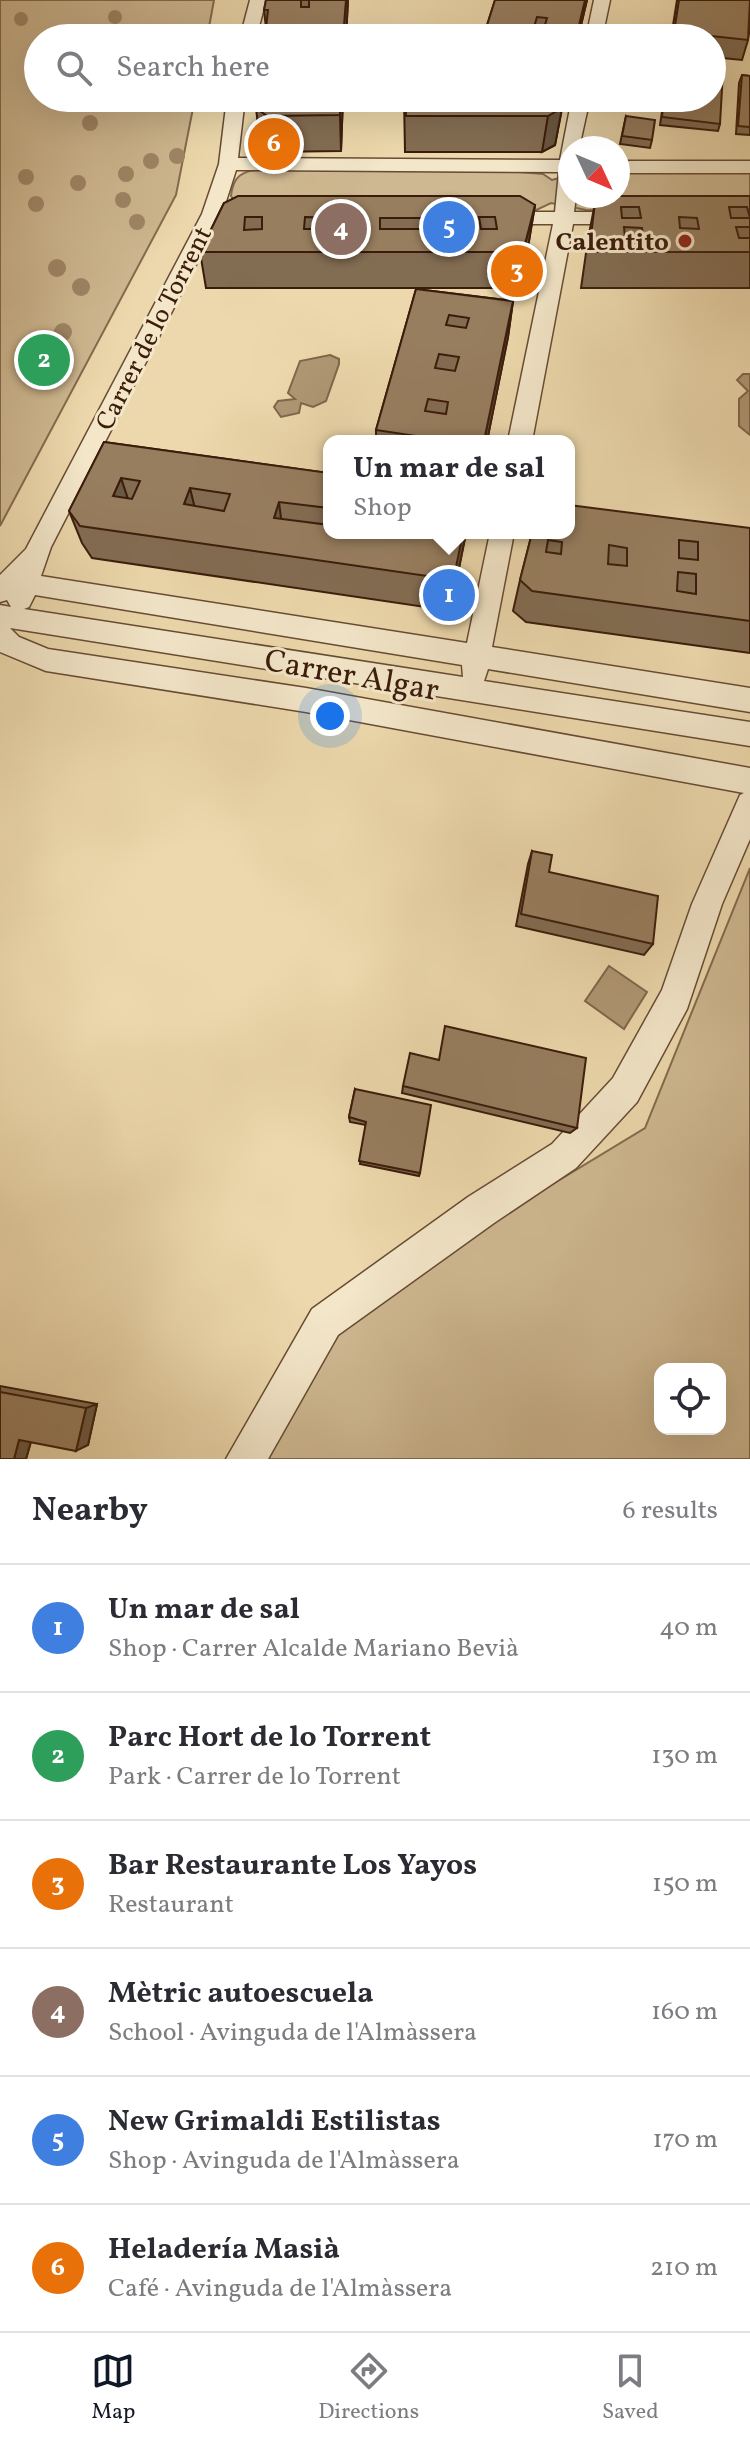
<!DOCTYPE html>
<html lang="en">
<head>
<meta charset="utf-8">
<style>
  :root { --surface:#fff; --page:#f7f7f7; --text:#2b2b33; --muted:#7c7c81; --line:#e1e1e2; --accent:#111827 }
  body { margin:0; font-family:Vollkorn,serif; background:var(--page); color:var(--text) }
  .controls { position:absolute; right:24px; bottom:24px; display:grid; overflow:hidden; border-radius:16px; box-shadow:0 8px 32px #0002 }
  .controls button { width:72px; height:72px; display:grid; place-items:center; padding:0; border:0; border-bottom:2px solid var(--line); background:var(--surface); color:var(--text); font:40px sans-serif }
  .compass { position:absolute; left:558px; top:136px; width:72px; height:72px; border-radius:50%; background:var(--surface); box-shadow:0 8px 32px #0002; rotate:134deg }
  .you { position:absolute; left:330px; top:716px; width:28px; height:28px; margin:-20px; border:6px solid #fff; border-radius:50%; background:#1a73e8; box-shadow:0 0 0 12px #1a73e833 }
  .badge { display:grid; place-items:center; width:52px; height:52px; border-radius:50%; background:var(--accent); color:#fff; font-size:26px; font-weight:700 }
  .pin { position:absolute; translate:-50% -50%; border:4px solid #fff; box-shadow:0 2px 8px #0006 }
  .popup { position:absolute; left:323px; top:435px; width:252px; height:104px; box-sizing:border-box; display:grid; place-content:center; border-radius:16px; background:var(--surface); filter:drop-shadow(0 2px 6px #0005); font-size:26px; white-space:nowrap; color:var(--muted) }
  .popup b { font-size:30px; color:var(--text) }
  .popup::after { content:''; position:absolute; left:50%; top:100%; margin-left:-16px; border:16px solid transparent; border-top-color:var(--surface) }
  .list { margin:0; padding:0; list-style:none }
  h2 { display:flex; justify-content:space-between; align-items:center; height:104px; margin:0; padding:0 32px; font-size:34px }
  h2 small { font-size:26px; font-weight:400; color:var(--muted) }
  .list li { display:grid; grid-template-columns:52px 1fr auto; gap:24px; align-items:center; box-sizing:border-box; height:128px; padding:0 32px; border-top:2px solid var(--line) }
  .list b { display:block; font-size:30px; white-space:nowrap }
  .list p { margin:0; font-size:26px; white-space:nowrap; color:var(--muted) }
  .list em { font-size:26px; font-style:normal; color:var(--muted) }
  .icon { flex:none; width:44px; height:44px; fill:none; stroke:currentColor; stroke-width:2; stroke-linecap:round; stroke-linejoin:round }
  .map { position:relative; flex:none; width:750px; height:1459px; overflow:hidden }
  .search { position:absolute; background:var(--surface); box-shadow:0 8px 32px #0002; left:24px; right:24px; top:24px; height:88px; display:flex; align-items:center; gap:20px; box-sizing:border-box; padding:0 28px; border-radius:44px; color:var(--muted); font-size:30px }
  .sheet { height:872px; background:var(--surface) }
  nav { display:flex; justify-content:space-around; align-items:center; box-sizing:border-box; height:112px; border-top:2px solid var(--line); background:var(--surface); font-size:22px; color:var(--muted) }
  nav a { display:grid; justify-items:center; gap:4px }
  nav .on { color:var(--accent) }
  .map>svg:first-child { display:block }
  .green { fill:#ceb891; stroke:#846a4e; stroke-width:2; fill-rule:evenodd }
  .water { fill:#b09875; stroke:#81664b; stroke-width:2 }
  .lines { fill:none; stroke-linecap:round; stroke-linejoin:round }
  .street-casing { stroke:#674b33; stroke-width:3 }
  .street { fill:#f3e6c9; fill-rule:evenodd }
  .tree { fill:#9f8666 }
  .wall { fill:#826c52; stroke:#3b1c0b; stroke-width:2 }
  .shaded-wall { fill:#6a5842; stroke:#3b1c0b; stroke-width:2 }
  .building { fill:#977e5f; stroke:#3b1c0b; stroke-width:2; fill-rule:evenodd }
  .poi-dot { fill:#8f2418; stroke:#f3e6c9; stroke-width:3 }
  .labels { text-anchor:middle; stroke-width:6; stroke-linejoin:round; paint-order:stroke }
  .far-poi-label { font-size:26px; font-weight:bold; fill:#3b1c0b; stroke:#f3e6c9; text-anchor:end }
  .far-street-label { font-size:26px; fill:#3b1c0b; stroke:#f3e6c9 }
  .street-label { font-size:32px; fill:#3b1c0b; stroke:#f3e6c9 }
</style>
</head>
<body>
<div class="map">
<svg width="750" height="1459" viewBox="0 0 750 1459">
  <rect width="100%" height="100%" fill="#ecd8ac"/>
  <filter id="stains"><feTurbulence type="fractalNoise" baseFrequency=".0025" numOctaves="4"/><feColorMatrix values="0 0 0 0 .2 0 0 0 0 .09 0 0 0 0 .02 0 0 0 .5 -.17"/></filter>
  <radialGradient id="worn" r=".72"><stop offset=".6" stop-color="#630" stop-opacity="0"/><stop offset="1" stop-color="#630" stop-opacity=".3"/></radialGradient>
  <g class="green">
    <polygon points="0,0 214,0 207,38 38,38 38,98 195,98 176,195 0,526"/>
    <polygon points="400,26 480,34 479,38 395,38"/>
    <path d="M750 168V218L586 210 551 203 532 212 237 204 231 196C233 176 242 171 261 169L520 172 543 174 552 180 570 175V196H618V171Z"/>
    <path d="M750 868V1459H247L325 1322 645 1128ZM660 1369H720V1429H660Z"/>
  </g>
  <g class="water">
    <polygon points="330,355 339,359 339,364 326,401 313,407 301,403 299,413 281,417 274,407 278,401 295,399 288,393 300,361"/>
    <polygon points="743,374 750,374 750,435 739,426 739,399 748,391 737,380"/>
    <polygon points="609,966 647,992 624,1029 585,1001"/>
  </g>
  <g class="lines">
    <g class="street-casing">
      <g id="street">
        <polygon points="250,0 266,0 256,38 240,38"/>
        <polygon points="594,0 610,0 602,38 586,38"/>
        <path d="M227 98H245L238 158 560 160 572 98H590L579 148H570V196H576L574 212H631L641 218 631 224H573L532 441H508L553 224H496L486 218 496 212H555L559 172 236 170 222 214 51 547 41 576 467 643 490 533H514L492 647 750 688V712L488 669 484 681 750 722V746L10 628 19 637 48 649 306 688 750 768V839L722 904 687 1009 637 1102 576 1168 494 1223 338 1335 268 1459H226L312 1309 468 1197 552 1144 613 1078 662 990 692 904 740 795 744 793 306 712 46 671 0 652V605L11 607 7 600 0 602V575L26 549 202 214 219 164ZM35 595 462 665 463 677 24 609 29 607Z"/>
        <rect x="618" y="161" width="132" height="12"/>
      </g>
    </g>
    <use href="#street" class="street"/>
  </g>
  <g class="tree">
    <circle cx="115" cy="17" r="7"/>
    <circle cx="21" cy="19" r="7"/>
    <circle cx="90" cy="123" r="8"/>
    <circle cx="177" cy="156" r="8"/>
    <circle cx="151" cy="161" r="8"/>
    <circle cx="126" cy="174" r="8"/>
    <circle cx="26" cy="177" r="8"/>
    <circle cx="78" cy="183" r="8"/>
    <circle cx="123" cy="200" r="8"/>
    <circle cx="36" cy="204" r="8"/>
    <circle cx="137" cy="222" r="8"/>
    <circle cx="57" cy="268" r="9"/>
    <circle cx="81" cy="287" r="9"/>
    <circle cx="63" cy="332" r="9"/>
    <circle cx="50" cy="353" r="9"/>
  </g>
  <g class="wall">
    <polygon points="266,0 348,0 346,38 266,28 264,10"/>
    <polygon points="495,0 587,0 578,38 483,38"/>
    <polygon points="677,0 750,0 750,33 749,32 748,40 742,60 712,57 712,38 671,38"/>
    <polygon points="742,75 750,76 750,135 736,134 739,83"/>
    <polygon points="343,98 341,151 270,152 260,144 256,108"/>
    <polygon points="404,98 564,98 555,145 542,152 405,152"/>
    <polygon points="664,98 712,98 720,124 718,131 660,125"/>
    <polygon points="626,116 652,140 650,148 620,144"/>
    <polygon points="750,196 750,288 581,288 588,239 595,203"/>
    <polygon points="224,203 535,205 529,241 518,288 206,288 200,252"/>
    <polygon points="416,289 513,301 508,337 487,441 376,441 376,430"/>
    <polygon points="104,442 329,473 329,533 466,533 453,598 432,608 92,558 82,543 69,511"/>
    <polygon points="750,528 750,653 526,622 513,611 520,580 532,533"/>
    <polygon points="532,851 549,872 653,944 644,955 516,926 528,864"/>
    <polygon points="438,1060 577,1128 570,1133 402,1093 403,1086"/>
    <polygon points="355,1089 420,1173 419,1176 360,1164 366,1125 350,1122 349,1117"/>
    <polygon points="0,1386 97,1404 88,1445 31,1442 26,1459 0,1459"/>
  </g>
  <g class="shaded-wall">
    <polygon points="346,0 348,0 346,38 343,38"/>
    <polygon points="585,0 587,0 578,38 576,38"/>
    <polygon points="340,98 343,98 341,151 340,115"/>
    <polygon points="563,98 564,98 555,145 542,152 548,116"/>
    <polygon points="535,205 529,241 518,288 523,252"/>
    <polygon points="513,301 508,337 487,441 484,441"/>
    <polygon points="121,478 132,511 113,496"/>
    <polygon points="190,488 198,521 184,504"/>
    <polygon points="279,502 283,534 274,518"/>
    <polygon points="463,533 466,533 453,598 432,608 434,577"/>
    <polygon points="97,1404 88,1445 76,1451 86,1408"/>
    <polygon points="33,1434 26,1459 14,1459 19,1440"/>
  </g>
  <g class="building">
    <polygon points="266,0 301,0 301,7 309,7 309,0 346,0 343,38 265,38 268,10 264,10"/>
    <path d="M495 0H585L576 38H483ZM537 17 547 18 544 28 534 27Z"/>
    <polygon points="679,0 750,0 748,40 674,32"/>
    <polygon points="712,71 723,72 720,124 662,117 664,98 712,98"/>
    <polygon points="742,75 750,76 750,127 738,126"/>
    <polygon points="257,98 340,98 340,115 267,116 256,108"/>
    <polygon points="405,98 563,98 560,109 548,116 406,116"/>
    <polygon points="626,116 655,120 652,140 622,136"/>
    <path d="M238 196H520L535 205 523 252H200L224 203ZM245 217H262V229L244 230ZM305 217 338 218 337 229H304ZM479 217H495L497 229H481ZM380 218H458V229H380Z"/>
    <path d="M607 196H750V227H736L739 238H750V252H589L595 203ZM621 207H639L641 218H622ZM729 207H747L750 218H731ZM679 217 697 218 699 229 680 228ZM624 227 642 228 644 239H625Z"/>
    <path d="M416 289 513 301 484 441H449L376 430ZM449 315 469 318 466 328 446 325ZM439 354 459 357 455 371 435 368ZM428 399 448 402 446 414 425 411Z"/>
    <path d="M104 442 329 473V508L279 502 274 518 329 525V533H399V536L419 538 420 533H463L456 567 434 577 80 526 69 511ZM121 478 140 481 132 499 113 496ZM190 488 230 494 224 511 184 504Z"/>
    <path d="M569 505 750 528V621L532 591 520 580 532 533H569ZM548 540 562 542 561 554 546 552ZM679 540 698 542V560L679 558ZM609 545 627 548V566L608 564ZM678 572 696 574V594L677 591Z"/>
    <polygon points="532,851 552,855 549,872 658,896 653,944 521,914"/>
    <polygon points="445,1026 586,1058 577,1128 403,1086 410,1053 439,1060"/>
    <polygon points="355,1089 431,1105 420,1173 359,1161 366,1122 349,1117"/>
    <polygon points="0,1392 86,1408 76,1451 19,1440 14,1459 0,1459"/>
  </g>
  <circle class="poi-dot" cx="685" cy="241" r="8"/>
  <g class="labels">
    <g class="far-poi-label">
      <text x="669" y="250">Calentito</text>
    </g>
    <g class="far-street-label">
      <text transform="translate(153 328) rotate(-63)" y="9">Carrer de lo Torrent</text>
    </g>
    <g class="street-label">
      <text transform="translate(352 674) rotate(10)" y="11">Carrer Algar</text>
    </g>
  </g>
  <rect width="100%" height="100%" filter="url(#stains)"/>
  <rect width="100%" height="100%" fill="url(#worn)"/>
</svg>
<div class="controls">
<button><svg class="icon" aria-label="locate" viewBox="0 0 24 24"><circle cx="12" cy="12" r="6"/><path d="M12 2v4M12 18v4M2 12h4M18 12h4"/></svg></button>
</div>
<svg class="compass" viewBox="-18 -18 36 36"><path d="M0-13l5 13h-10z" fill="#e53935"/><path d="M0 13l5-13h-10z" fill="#7c7c81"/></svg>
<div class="you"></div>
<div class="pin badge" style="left:449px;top:595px;background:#3f7fe0">1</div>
<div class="popup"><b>Un mar de sal</b>Shop</div>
<div class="pin badge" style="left:44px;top:360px;background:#2e9e5b">2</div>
<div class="pin badge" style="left:517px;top:271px;background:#e8710a">3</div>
<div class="pin badge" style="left:341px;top:229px;background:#8d6e63">4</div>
<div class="pin badge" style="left:449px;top:227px;background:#3f7fe0">5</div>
<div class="pin badge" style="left:274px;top:144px;background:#e8710a">6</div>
<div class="search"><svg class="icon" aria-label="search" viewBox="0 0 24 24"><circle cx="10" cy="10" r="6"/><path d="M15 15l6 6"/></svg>Search here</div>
</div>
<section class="sheet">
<h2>Nearby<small>6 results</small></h2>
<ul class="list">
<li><span class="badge" style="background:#3f7fe0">1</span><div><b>Un mar de sal</b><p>Shop · Carrer Alcalde Mariano Bevià</p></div><em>40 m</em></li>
<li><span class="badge" style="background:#2e9e5b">2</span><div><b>Parc Hort de lo Torrent</b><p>Park · Carrer de lo Torrent</p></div><em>130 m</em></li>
<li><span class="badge" style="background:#e8710a">3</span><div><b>Bar Restaurante Los Yayos</b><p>Restaurant</p></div><em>150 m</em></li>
<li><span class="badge" style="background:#8d6e63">4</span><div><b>Mètric autoescuela</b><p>School · Avinguda de l'Almàssera</p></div><em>160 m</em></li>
<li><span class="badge" style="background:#3f7fe0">5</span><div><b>New Grimaldi Estilistas</b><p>Shop · Avinguda de l'Almàssera</p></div><em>170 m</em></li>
<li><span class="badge" style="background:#e8710a">6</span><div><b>Heladería Masià</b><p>Café · Avinguda de l'Almàssera</p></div><em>210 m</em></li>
</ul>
</section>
<nav>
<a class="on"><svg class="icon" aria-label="map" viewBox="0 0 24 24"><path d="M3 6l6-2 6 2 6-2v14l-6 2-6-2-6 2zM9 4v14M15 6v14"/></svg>Map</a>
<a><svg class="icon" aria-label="directions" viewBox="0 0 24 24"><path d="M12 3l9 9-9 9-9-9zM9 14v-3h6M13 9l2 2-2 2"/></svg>Directions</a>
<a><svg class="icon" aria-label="saved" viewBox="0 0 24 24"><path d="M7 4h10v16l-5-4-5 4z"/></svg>Saved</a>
</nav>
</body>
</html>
